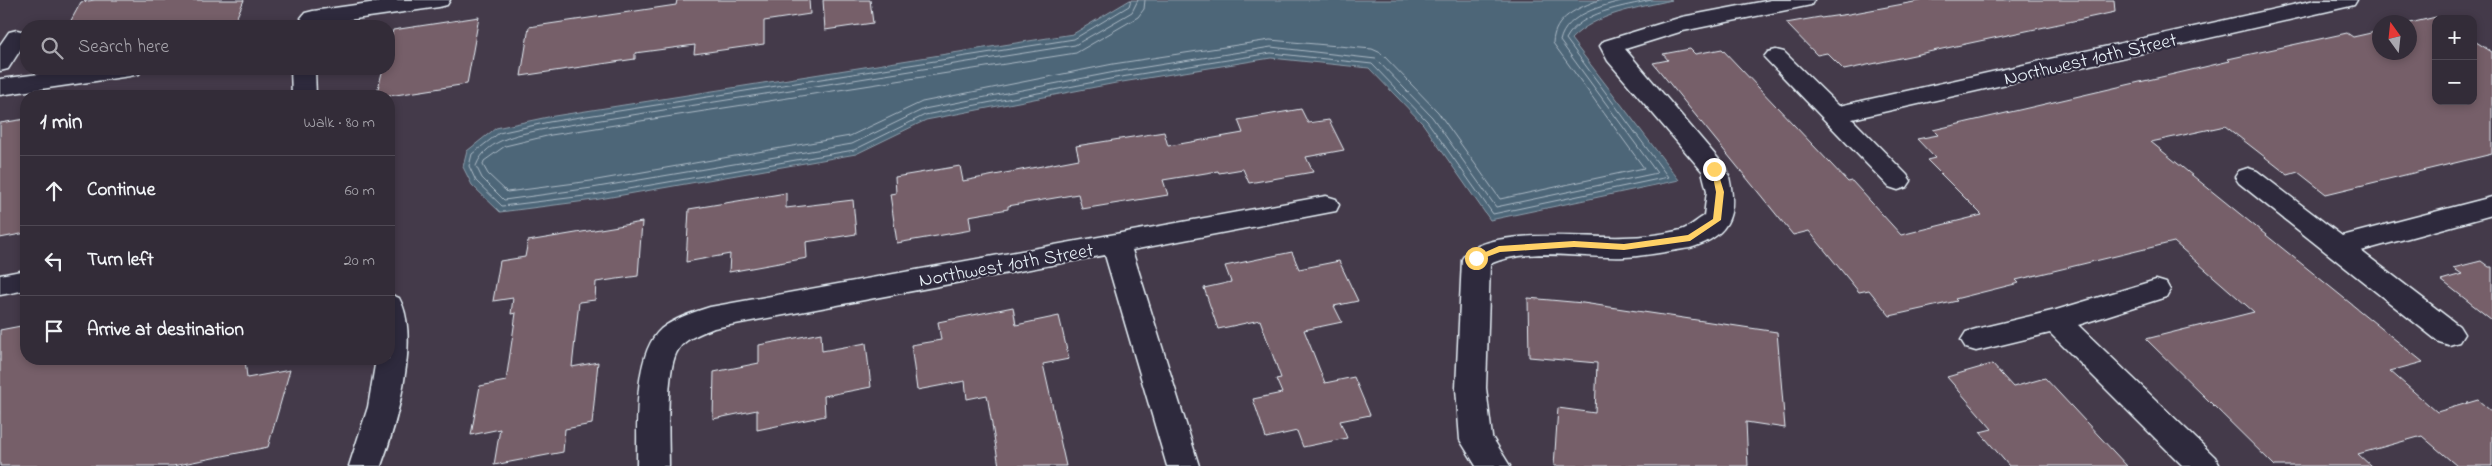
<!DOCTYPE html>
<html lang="en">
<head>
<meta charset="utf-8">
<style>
  :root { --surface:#332c38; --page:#3b3440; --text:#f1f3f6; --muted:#a9a7ae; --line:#4e4853 }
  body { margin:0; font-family:"Indie Flower",sans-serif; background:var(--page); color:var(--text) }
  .controls { position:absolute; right:15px; top:15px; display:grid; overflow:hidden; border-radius:10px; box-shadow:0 2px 8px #0003 }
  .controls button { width:45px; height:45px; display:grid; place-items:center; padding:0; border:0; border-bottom:1px solid var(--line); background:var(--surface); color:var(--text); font:25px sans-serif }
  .compass { position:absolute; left:2372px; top:15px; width:45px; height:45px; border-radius:50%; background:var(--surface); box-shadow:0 2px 8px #0003; rotate:345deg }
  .stop { position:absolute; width:15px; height:15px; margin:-11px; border:4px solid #ffd166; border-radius:50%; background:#fff }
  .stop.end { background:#ffd166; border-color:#fff; box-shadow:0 1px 5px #0008 }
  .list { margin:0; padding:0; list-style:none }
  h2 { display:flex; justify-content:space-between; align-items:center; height:65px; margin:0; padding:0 20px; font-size:21px }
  h2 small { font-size:16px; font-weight:400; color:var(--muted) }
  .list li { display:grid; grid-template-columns:32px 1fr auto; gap:15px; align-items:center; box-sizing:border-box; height:70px; padding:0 20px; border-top:1px solid var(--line) }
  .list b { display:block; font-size:19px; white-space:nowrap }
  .list em { font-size:16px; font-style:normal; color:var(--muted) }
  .icon { flex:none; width:28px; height:28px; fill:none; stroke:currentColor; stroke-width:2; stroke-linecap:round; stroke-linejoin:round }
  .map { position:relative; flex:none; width:2492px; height:466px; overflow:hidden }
  .search { position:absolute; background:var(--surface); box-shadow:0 2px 8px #0003; left:20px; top:20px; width:375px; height:55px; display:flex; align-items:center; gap:12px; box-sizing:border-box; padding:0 18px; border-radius:20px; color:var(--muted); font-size:19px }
  .panel { position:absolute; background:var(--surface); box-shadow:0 2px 8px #0003; left:20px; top:90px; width:375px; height:275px; border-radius:20px }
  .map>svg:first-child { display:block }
  .water { fill:#4e6678; stroke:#8c9eab }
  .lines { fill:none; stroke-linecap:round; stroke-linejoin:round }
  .shore { stroke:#aab9c5; stroke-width:1 }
  .building { fill:#765e69; stroke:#e8f1f8 }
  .minor-casing { stroke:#e8f1f8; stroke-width:3 }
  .minor { fill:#2f2a3d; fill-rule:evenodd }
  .route { fill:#ffd166 }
  .labels { text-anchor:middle; stroke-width:4.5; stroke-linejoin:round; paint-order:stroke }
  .street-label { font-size:20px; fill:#e8f1f8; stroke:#2f2a3d }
</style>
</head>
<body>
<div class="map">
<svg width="2492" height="466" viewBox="0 0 2492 466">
  <rect width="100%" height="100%" fill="#443a4a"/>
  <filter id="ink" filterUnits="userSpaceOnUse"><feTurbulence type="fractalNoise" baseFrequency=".02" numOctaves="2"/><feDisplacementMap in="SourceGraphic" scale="10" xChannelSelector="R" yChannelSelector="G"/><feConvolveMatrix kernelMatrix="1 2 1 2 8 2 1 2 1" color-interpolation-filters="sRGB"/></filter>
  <g filter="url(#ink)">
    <path class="water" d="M1130 0H1672C1638 8 1596 13 1571 39L1679 180 1490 220 1423 124 1369 68 1271 58 1116 83 926 120 856 154 594 200 500 212 472 185 463 167 467 151 496 128 548 117 1073 34Z"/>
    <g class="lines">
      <g class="shore">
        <path d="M1131 0 1129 6 1074 39 549 122 499 133 472 154 469 166 476 181 502 206 593 195 854 150 925 115 1115 78 1271 53 1372 64 1427 121 1493 214 1668 177 1566 39C1581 11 1623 7 1651 0"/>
        <path d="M1138 0 1132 12 1075 45 550 128C523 134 487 137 476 166L482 178 504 200 592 188 852 144 924 109 1115 72 1271 47 1376 59 1432 117 1496 207 1657 173 1560 41C1566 14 1602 6 1625 0"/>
        <path d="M1145 0 1144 9 1138 17 1076 53 551 135 505 146 484 161 483 165 488 174 507 192 591 181 850 136 922 102 1113 64 1270 40 1372 49 1381 53 1438 112 1500 199 1644 168 1553 43C1554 17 1578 8 1599 0"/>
      </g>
    </g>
    <g class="building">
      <polygon points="95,0 244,0 233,26 68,26 81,2"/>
      <polygon points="677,0 809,0 810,14 764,21 764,44 694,54 695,45 635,53 635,59 521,76 529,27 676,5"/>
      <polygon points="823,0 870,0 873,23 825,30"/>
      <polygon points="1925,0 2114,0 2115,12 1844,70 1827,53 1817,55 1786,23 1820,17 1821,18 1849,14"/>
      <polygon points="479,17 467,84 389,96 376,96 383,69 389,69 389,46 393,30"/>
      <polygon points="2436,17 2439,19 2436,19 2436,101 2473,101 2473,40 2492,52 2492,154 2326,194 2298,172 2288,175 2225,126 2151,142 2423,362 2390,371 2437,412 2478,400 2492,412 2492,466 2457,466 2422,436 2358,454 2371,466 2275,466 2146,339 2254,312 2174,242 2016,280 2019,283 1955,299 1957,301 1890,316 1869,290 1859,292 1809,231 1793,235 1653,63 1668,60 1663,54 1690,49 1695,54 1722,49 1848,182 1852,181 1901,235 1982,215 1927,160 1935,158 1917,139 1938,135 1933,130 2230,61 2228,59 2347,33 2353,37 2380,31 2380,52 2410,52 2410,23"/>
      <polygon points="1301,109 1308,123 1329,120 1344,150 1306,157 1313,172 1249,183 1243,169 1219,173 1218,171 1163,180 1168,195 1082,209 1078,194 1008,206 1008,209 969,216 971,230 897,243 890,194 896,193 895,177 960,166 963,181 1079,159 1076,146 1164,132 1168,146 1243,133 1238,120"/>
      <polygon points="26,119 26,233 0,238 0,123"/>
      <polygon points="786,193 786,208 853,200 856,234 806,242 807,258 729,272 730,254 686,262 689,209"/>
      <polygon points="642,222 638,276 596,282 595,300 579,302 572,367 598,362 592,424 565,429 563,452 494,465 500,429 471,435 480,386 506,381 516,313 511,314 513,298 493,301 500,261 525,257 528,241"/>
      <polygon points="1292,252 1299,269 1339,261 1358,301 1334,306 1342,322 1304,330 1325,383 1354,377 1370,415 1340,421 1347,438 1303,447 1297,431 1266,438 1253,399 1282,393 1276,379 1281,378 1260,320 1218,329 1204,288 1231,282 1225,266"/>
      <polygon points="2481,261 2489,267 2492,267 2492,320 2441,280 2462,274 2453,268"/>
      <polygon points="1528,298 1583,303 1777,332 1785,428 1746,422 1748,466 1554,466 1558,408 1595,413 1597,363 1529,357"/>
      <polygon points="1013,307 1016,325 1059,316 1069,359 1043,364 1066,466 999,466 987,395 967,399 965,381 917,390 911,345 941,340 938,322"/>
      <polygon points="26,325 26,359 245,359 247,378 290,370 268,447 173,466 0,466 0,330"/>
      <polygon points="821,333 822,351 866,343 871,387 824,396 825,416 757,430 757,410 713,419 714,372 759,363 759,345"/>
      <polygon points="1992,364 2013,387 2045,378 2127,466 2009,466 1980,432 1992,429 1947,377"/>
    </g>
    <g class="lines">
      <g class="minor-casing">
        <g id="minor">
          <polygon points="391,0 450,0 447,5 439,7 313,25 305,23 301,18 305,13 313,11"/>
          <path d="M1771 0H1814L1811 5 1683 31 1625 49 1727 169C1738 209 1734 235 1690 248 1668 251 1646 256 1625 257 1582 259 1530 246 1490 264L1486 388 1492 437 1510 466H1476L1460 440 1456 388 1462 259C1482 225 1589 239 1624 237 1642 237 1664 234 1681 230 1689 228 1697 220 1704 216L1707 191 1702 171 1608 61 1600 46 1604 41 1682 17Z"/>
          <polygon points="2315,0 2357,0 2354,5 2346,7 1852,119 1907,175 1911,181 1907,187 1898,190 1889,187 1764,57 1768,52 1776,50 1784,52 1839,106"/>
          <polygon points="17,30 25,32 26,41 8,69 0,71 0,45 9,32"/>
          <polygon points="78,69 142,69 139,74 130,76 0,95 0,79"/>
          <polygon points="291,69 315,69 316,96 292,96"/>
          <polygon points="2248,168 2257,171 2342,236 2492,197 2492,215 2361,251 2459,326 2464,334 2459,342 2449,345 2439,342 2239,183 2235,177 2239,171"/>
          <path d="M1326 196 1336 199 1339 205 1336 211 1132 250 1199 466H1167L1105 255 714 328C702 333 685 338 678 350 665 370 669 440 669 466H637C638 430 632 355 661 329 675 318 694 312 710 307Z"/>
          <polygon points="26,270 26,290 0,295 0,275"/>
          <polygon points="2156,280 2166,283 2170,290 2166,297 2078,325 2215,457 2220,466 2183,466 2050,333 1976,351 1966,348 1961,340 1966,332 1976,329 2056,310"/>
          <path d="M389 294 399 298C421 336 396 427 381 466H349L368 407 376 359H389Z"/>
        </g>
      </g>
      <use href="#minor" class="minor"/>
    </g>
  </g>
  <polygon class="route" points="1711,167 1717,169 1724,192 1721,220 1690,241 1624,250 1574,247 1500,252 1476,261 1472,258 1499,246 1574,241 1624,244 1688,235 1713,219 1716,192"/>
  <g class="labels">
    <g class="street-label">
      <text transform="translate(2090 58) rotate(-13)" y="7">Northwest 10th Street</text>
      <text transform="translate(1006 264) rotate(-10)" y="7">Northwest 10th Street</text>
    </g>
  </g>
</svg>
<div class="controls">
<button>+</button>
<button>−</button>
</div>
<svg class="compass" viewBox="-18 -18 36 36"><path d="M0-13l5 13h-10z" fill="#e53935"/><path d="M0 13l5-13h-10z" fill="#a9a7ae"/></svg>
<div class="stop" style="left:1476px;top:258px"></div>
<div class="stop end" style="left:1714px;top:169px"></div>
<div class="search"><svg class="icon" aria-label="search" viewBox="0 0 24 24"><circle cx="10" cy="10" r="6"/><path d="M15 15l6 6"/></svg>Search here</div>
<section class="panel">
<h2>1 min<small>Walk · 80 m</small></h2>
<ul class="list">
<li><svg class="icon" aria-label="ahead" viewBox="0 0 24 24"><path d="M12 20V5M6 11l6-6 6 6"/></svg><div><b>Continue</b></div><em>60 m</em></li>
<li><svg class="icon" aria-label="left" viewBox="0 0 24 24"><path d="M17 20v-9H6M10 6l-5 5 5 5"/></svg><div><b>Turn left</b></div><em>20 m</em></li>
<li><svg class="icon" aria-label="arrive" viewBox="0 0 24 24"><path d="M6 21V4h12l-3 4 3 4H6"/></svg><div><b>Arrive at destination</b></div></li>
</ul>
</section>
</div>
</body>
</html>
